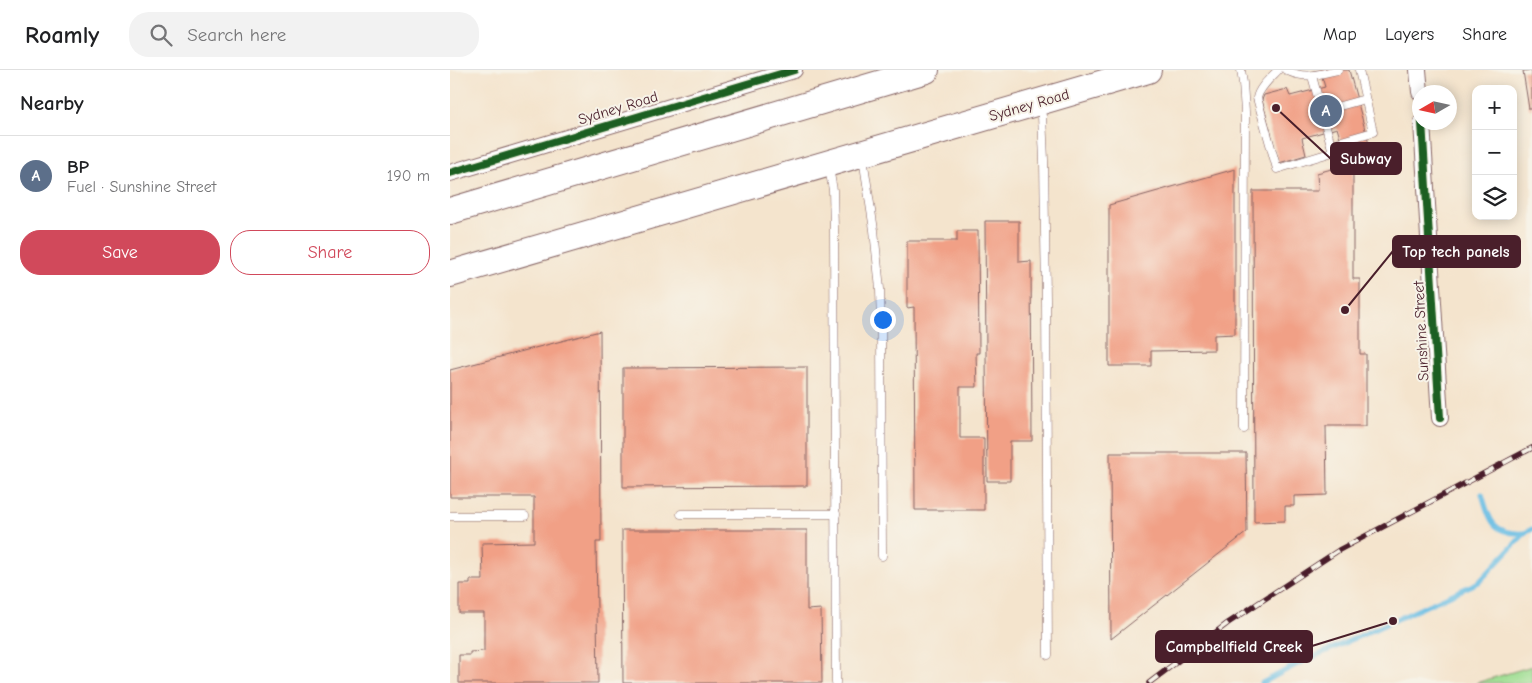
<!DOCTYPE html>
<html lang="en">
<head>
<meta charset="utf-8">
<style>
  :root { --surface:#fff; --page:#f2f2f2; --text:#202124; --muted:#757577; --line:#e0e0e0; --accent:#d1495b }
  body { margin:0; font-family:"Comic Neue",sans-serif; background:var(--page); color:var(--text) }
  .controls { position:absolute; right:15px; top:15px; display:grid; overflow:hidden; border-radius:10px; box-shadow:0 2px 12px #0003 }
  .controls button { width:45px; height:45px; display:grid; place-items:center; padding:0; border:0; border-bottom:1px solid var(--line); background:var(--surface); color:var(--text); font:25px sans-serif }
  .compass { position:absolute; left:962px; top:15px; width:45px; height:45px; border-radius:50%; background:var(--surface); box-shadow:0 2px 12px #0003; rotate:261deg }
  .you { position:absolute; left:432px; top:249px; width:18px; height:18px; margin:-12px; border:4px solid #fff; border-radius:50%; background:#1a73e8; box-shadow:0 0 0 8px #1a73e833 }
  .badge { display:grid; place-items:center; width:32px; height:32px; border-radius:50%; background:var(--accent); color:#fff; font-size:16px; font-weight:700 }
  .pin { position:absolute; translate:-50% -50%; border:2px solid #fff; box-shadow:0 1px 5px #0006 }
  .list { margin:0; padding:0; list-style:none }
  h2 { display:flex; justify-content:space-between; align-items:center; height:65px; margin:0; padding:0 20px; font-size:21px }
  h2 small { font-size:16px; font-weight:400; color:var(--muted) }
  .list li { display:grid; grid-template-columns:32px 1fr auto; gap:15px; align-items:center; box-sizing:border-box; height:80px; padding:0 20px; border-top:1px solid var(--line) }
  .list b { display:block; font-size:19px; white-space:nowrap }
  .list p { margin:0; font-size:16px; white-space:nowrap; color:var(--muted) }
  .list em { font-size:16px; font-style:normal; color:var(--muted) }
  .actions { display:flex; gap:10px; padding:15px 20px }
  .actions a { flex:1; padding:11px 0; border:1px solid var(--accent); border-radius:20px; text-align:center; font-size:18px; color:var(--accent) }
  .actions .main { background:var(--accent); color:#fff }
  .icon { flex:none; width:28px; height:28px; fill:none; stroke:currentColor; stroke-width:2; stroke-linecap:round; stroke-linejoin:round }
  .map { position:relative; flex:none; width:1082px; height:613px; overflow:hidden }
  header { display:flex; align-items:center; gap:30px; box-sizing:border-box; height:70px; padding:0 25px; background:var(--surface); border-bottom:1px solid var(--line) }
  header strong { font-size:24px }
  nav { display:flex; gap:28px; margin-inline-start:auto; font-size:18px }
  .search { width:350px; height:45px; background:var(--page); display:flex; align-items:center; gap:12px; box-sizing:border-box; padding:0 18px; border-radius:20px; color:var(--muted); font-size:19px }
  main { display:flex }
  aside { flex:1; background:var(--surface) }
  .map>svg:first-child { display:block }
  .pitch { fill:#9fde93; stroke:#747e5f }
  .lines { fill:none; stroke-linecap:round; stroke-linejoin:round }
  .stream { stroke:#68bde4; stroke-width:5 }
  .building { fill:#f1a086 }
  .service-casing { stroke:#866464; stroke-width:9 }
  .minor-casing { stroke:#866464; stroke-width:18 }
  .trunk-casing { stroke:#866464; stroke-width:28 }
  .service { stroke:#fff; stroke-width:8 }
  .minor { stroke:#fff; stroke-width:16 }
  .trunk { stroke:#fff; stroke-width:26 }
  .rail-casing { stroke:#4a1f2b; stroke-width:5.5 }
  .rail { stroke:#f7f3e8; stroke-width:4; stroke-dasharray:11; stroke-linecap:butt }
  .cycleway-casing { stroke:#f7f3e8; stroke-width:11 }
  .cycleway { stroke:#1b5e20; stroke-width:8 }
  .labels { text-anchor:middle; stroke-width:4; stroke-linejoin:round; paint-order:stroke }
  .street-label { font-size:15px; fill:#4a1f2b; stroke:#f7f3e8 }
  .leader { fill:none; stroke:#4a1f2b; stroke-width:2 }
  .callout-dot { fill:#4a1f2b; stroke:#f7f3e8; stroke-width:2 }
  .callout { fill:#4a1f2b; stroke:#4a1f2b; stroke-width:2 }
  .callout-label { font-size:16px; text-anchor:middle; font-weight:bold; fill:#fff }
</style>
</head>
<body>
<header>
<strong>Roamly</strong>
<div class="search"><svg class="icon" aria-label="search" viewBox="0 0 24 24"><circle cx="10" cy="10" r="6"/><path d="M15 15l6 6"/></svg>Search here</div>
<nav><a>Map</a><a>Layers</a><a>Share</a></nav>
</header>
<main>
<aside>
<h2>Nearby<small></small></h2>
<ul class="list">
<li><span class="badge" style="background:#5c6f8a">A</span><div><b>BP</b><p>Fuel · Sunshine Street</p></div><em>190 m</em></li>
</ul>
<div class="actions"><a class="main">Save</a><a>Share</a></div>
</aside>
<div class="map">
<svg width="1082" height="613" viewBox="0 0 1082 613">
  <rect width="100%" height="100%" fill="#f7f3e8"/>
  <filter id="ink" filterUnits="userSpaceOnUse"><feTurbulence type="fractalNoise" baseFrequency=".02" numOctaves="2"/><feDisplacementMap in="SourceGraphic" scale="10" xChannelSelector="R" yChannelSelector="G"/><feConvolveMatrix kernelMatrix="1 2 1 2 8 2 1 2 1" color-interpolation-filters="sRGB"/></filter>
  <filter id="wash" filterUnits="userSpaceOnUse"><feTurbulence type="fractalNoise" baseFrequency=".0096" numOctaves="4" result="noise"/><feDisplacementMap in="SourceGraphic" scale="20" xChannelSelector="R" yChannelSelector="G"/><feGaussianBlur stdDeviation="1.12" result="paint"/><feColorMatrix in="noise" values="0 0 0 0 0 0 0 0 0 0 0 0 0 0 0 0 0 1.4 0 .05"/><feComposite in="paint" operator="in"/></filter>
  <g filter="url(#wash)">
    <rect width="100%" height="100%" fill="#f4e4cd"/>
    <polygon class="pitch" points="1082,596 1082,613 1026,613"/>
    <g class="lines">
      <g class="stream">
        <path d="M1032 424C1040 451 1043 465 1074 463"/>
        <polyline points="812,613 846,595 1029,512 1075,463 1082,459"/>
      </g>
    </g>
    <g id="blocks">
      <g class="building">
        <polygon points="870,0 899,0 920,78 895,84 887,58 852,68 856,85 829,93 812,30 814,25 837,19 840,26 875,17"/>
        <polygon points="1082,0 1082,39 1079,39 1073,1"/>
        <polygon points="903,93 903,209 910,209 910,284 916,284 916,356 876,356 877,425 844,426 844,436 835,436 835,451 804,452 803,121 868,121 867,103"/>
        <polygon points="785,99 785,264 764,265 764,280 701,281 701,296 659,296 659,135"/>
        <polygon points="535,151 569,151 569,192 581,191 582,371 560,371 560,411 537,411"/>
        <polygon points="507,161 528,161 529,283 526,283 527,317 510,317 510,368 534,368 534,440 465,440 464,237 457,238 457,171 507,171"/>
        <polygon points="150,261 151,472 146,472 148,613 9,613 9,585 20,585 20,582 34,581 34,543 9,543 9,514 20,514 20,510 33,510 32,473 84,472 84,427 0,427 0,300"/>
        <polygon points="357,297 357,416 173,417 173,298"/>
        <polygon points="660,383 796,383 797,462 661,569"/>
        <polygon points="172,460 357,460 357,540 371,539 372,613 173,613"/>
      </g>
    </g>
  </g>
  <g filter="url(#ink)">
    <use href="#blocks" fill-opacity="0" stroke="#866464" stroke-width="1"/>
    <g class="lines">
      <g class="service-casing">
        <g id="service">
          <polyline points="791,0 793,13 795,42 794,359"/>
          <path d="M828 0C821 8 809 17 807 28L827 99 883 82 862 6"/>
          <path d="M836 0C855 10 868 4 888 0"/>
          <polyline points="589,35 592,46 594,90 596,229 598,585"/>
          <polyline points="872,41 915,29"/>
          <polyline points="881,74 923,62 909,0"/>
          <polyline points="413,88 424,160 430,219 431,258 432,486"/>
          <polyline points="379,98 383,120 384,158 386,613"/>
          <polyline points="231,444 386,444"/>
          <polyline points="0,446 75,446"/>
        </g>
      </g>
      <g class="minor-casing">
        <g id="minor">
          <polyline points="968,0 970,22"/>
          <polyline points="972,52 990,348"/>
          <polyline points="0,103 344,0"/>
        </g>
      </g>
      <g class="trunk-casing">
        <g id="trunk">
          <polyline points="0,141 476,0"/>
          <polyline points="0,204 698,0"/>
        </g>
      </g>
      <use href="#service" class="service"/>
      <use href="#minor" class="minor"/>
      <use href="#trunk" class="trunk"/>
      <g class="rail-casing">
        <polyline id="rail" points="699,613 778,553 889,480 1082,378"/>
      </g>
      <use href="#rail" class="rail"/>
      <g class="cycleway-casing">
        <g id="cycleway">
          <polyline points="972,52 990,348"/>
          <polyline points="0,103 344,0"/>
        </g>
      </g>
      <use href="#cycleway" class="cycleway"/>
    </g>
  </g>
  <g class="labels">
    <g class="street-label">
      <text transform="translate(579 35) rotate(-16)" y="5">Sydney Road</text>
      <text transform="translate(168 38) rotate(-17)" y="5">Sydney Road</text>
      <text transform="translate(971 261) rotate(-93)" y="5">Sunshine Street</text>
    </g>
  </g>
  <path class="leader" d="M826 38L881 89M895 240L943 181M943 551L862 576"/>
  <g class="callout-dot">
    <circle cx="826" cy="38" r="5"/>
    <circle cx="895" cy="240" r="5"/>
    <circle cx="943" cy="551" r="5"/>
  </g>
  <g class="callout">
    <rect x="881" y="73" width="70" height="31" rx="5"/>
    <rect x="943" y="166" width="127" height="31" rx="5"/>
    <rect x="706" y="561" width="156" height="31" rx="5"/>
  </g>
  <g class="callout-label">
    <text x="916" y="94">Subway</text>
    <text x="1006" y="187">Top tech panels</text>
    <text x="784" y="582">Campbellfield Creek</text>
  </g>
</svg>
<div class="controls">
<button>+</button>
<button>−</button>
<button><svg class="icon" aria-label="layers" viewBox="0 0 24 24"><path d="M12 4l9 5-9 5-9-5zM3 14l9 5 9-5"/></svg></button>
</div>
<svg class="compass" viewBox="-18 -18 36 36"><path d="M0-13l5 13h-10z" fill="#e53935"/><path d="M0 13l5-13h-10z" fill="#757577"/></svg>
<div class="you"></div>
<div class="pin badge" style="left:876px;top:41px;background:#5c6f8a">A</div>
</div>
</main>
</body>
</html>
